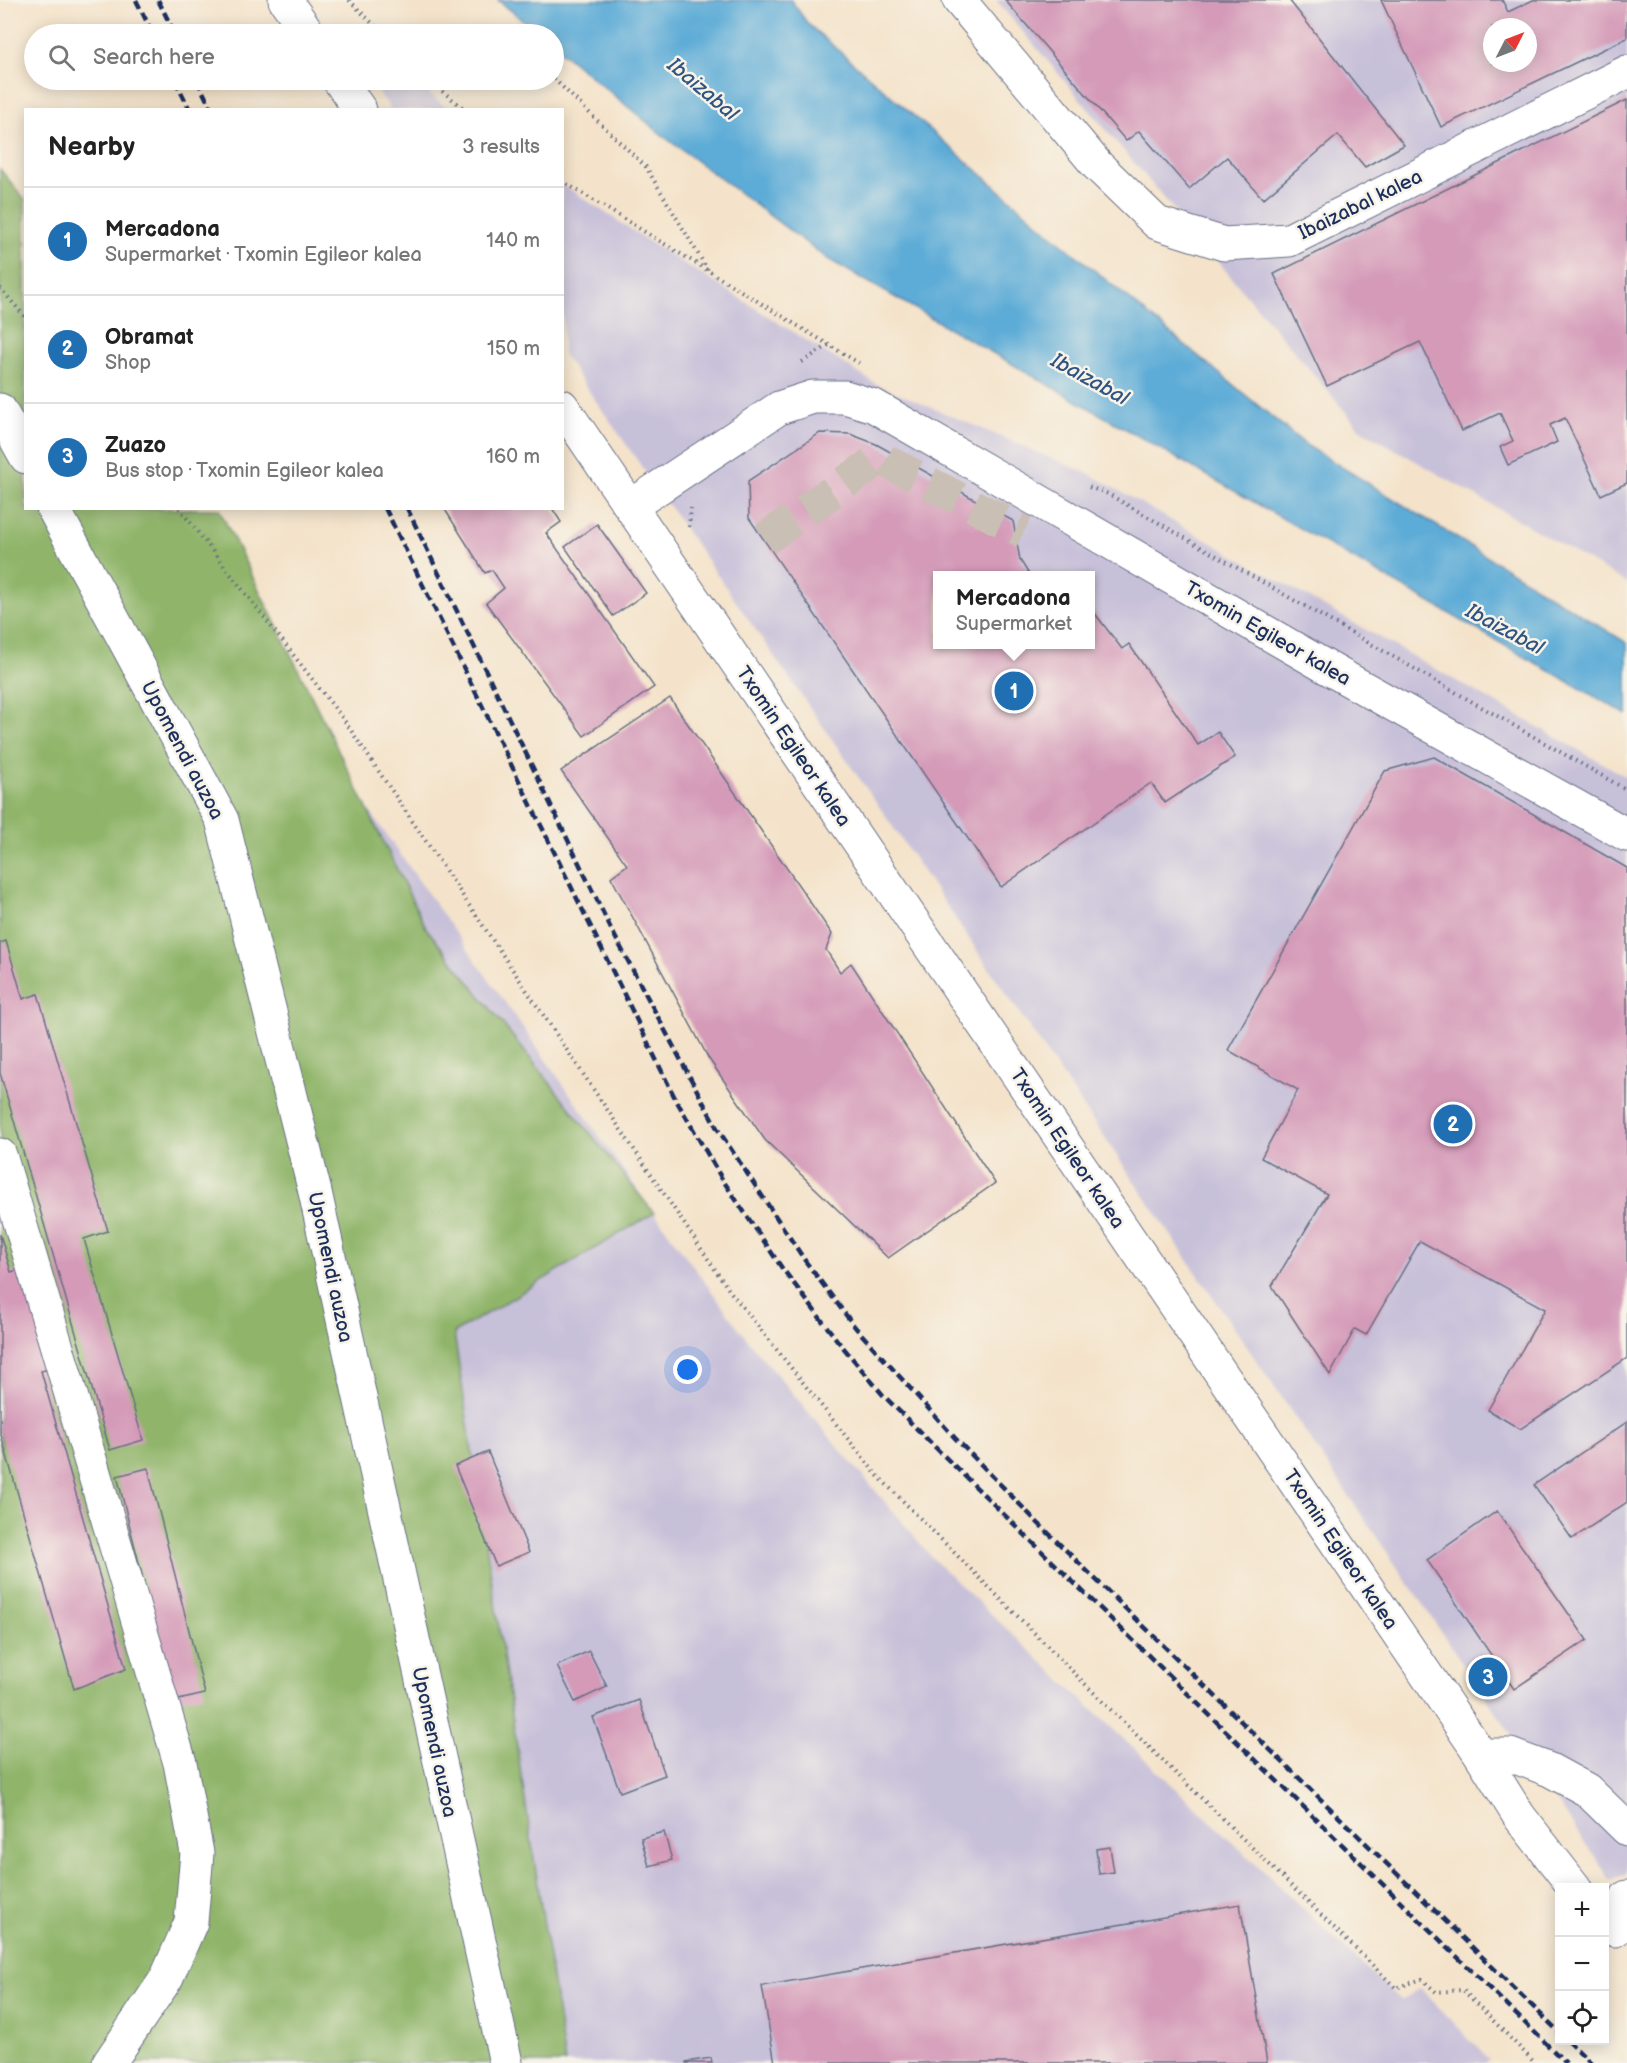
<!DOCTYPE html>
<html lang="en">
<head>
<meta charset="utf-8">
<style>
  :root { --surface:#fff; --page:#f6f6f6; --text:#222; --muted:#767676; --line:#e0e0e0; --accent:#1f6fb2 }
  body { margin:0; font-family:"Balsamiq Sans",sans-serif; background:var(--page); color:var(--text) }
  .controls { position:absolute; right:18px; bottom:18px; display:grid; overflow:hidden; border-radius:0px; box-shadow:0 3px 15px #0003 }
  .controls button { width:54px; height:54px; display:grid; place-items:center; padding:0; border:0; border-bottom:2px solid var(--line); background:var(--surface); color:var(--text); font:30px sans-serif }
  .compass { position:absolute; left:1483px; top:18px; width:54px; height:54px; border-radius:50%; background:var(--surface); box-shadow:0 3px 15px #0003; rotate:48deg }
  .you { position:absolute; left:688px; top:1370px; width:21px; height:21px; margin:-15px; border:4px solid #fff; border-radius:50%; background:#1a73e8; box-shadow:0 0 0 9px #1a73e833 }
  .badge { display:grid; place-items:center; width:39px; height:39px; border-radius:50%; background:var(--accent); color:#fff; font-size:20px; font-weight:700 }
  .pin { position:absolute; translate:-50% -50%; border:3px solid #fff; box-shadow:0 2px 6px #0006 }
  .popup { position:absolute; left:933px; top:571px; width:162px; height:78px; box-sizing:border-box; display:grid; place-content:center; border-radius:0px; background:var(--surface); filter:drop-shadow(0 2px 4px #0005); font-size:20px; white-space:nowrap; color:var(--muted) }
  .popup b { font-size:22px; color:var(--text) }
  .popup::after { content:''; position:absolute; left:50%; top:100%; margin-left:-12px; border:12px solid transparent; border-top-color:var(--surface) }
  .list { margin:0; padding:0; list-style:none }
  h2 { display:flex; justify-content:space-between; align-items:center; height:78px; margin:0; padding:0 24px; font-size:26px }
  h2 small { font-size:20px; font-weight:400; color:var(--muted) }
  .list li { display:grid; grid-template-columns:39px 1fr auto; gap:18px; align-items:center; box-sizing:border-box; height:108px; padding:0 24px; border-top:2px solid var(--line) }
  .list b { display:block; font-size:22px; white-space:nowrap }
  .list p { margin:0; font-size:20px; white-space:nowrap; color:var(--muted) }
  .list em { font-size:20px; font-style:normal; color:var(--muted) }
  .icon { flex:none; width:33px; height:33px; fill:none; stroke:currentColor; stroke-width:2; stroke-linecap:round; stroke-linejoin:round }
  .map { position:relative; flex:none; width:1627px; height:2063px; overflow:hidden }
  .search { position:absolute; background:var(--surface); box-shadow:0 3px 15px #0003; left:24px; top:24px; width:540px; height:66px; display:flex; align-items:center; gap:15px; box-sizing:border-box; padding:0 21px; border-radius:33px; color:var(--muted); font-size:22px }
  .panel { position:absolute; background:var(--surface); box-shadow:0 3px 15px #0003; left:24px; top:108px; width:540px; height:402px; border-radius:0px }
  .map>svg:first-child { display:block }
  .industrial { fill:#c7c0d9; fill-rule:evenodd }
  .forest { fill:#90b56a; stroke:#567264; stroke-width:1.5 }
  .water { fill:#5dacd7; stroke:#3c6e9a; stroke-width:1.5 }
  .building { fill:#d49ab8; fill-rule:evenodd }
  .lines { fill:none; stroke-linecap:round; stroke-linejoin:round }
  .minor-tunnel { stroke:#c9bfb4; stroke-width:33; stroke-dasharray:33 16; stroke-linecap:butt }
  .minor-casing { stroke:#676e84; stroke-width:35 }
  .path { stroke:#676e84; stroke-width:4; stroke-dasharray:1.5 4.5; stroke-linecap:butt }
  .minor { stroke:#fff; stroke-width:33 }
  .rail { stroke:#1b2f5e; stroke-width:4.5; stroke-dasharray:9 4.5; stroke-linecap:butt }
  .labels { text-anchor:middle; stroke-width:5; stroke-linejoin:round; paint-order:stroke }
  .street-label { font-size:20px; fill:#1b2f5e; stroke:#f7f3e8 }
  .water-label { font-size:21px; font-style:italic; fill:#2f5482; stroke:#f7f3e8 }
</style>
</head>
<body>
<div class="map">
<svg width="1627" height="2063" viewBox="0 0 1627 2063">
  <rect width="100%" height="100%" fill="#f7f3e8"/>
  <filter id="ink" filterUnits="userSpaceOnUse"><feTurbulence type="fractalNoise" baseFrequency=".0167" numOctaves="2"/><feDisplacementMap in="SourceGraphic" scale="12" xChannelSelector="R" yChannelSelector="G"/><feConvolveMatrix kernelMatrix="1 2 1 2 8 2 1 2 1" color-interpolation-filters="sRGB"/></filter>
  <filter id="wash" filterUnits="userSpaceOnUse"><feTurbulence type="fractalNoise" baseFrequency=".008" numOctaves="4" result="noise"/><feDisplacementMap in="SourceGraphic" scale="24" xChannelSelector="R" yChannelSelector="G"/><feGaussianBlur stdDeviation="1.35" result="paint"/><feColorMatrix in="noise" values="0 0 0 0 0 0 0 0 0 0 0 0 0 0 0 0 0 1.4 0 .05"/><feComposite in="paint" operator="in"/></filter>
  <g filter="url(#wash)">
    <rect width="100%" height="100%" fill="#f4e3ca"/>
    <g class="industrial">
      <path d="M996 0H1627V583L1360 429ZM1492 27H1528V63H1492Z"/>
      <polygon points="394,80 413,80 448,109 391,109 377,90"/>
      <path d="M562 184 653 244 876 384 1091 475 1627 777V1874L1611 1881 880 808 563 354ZM938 576H1090V644H938Z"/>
      <polygon points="0,316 26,508 156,509 654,1213 749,1342 935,1561 1401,2001 1420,1988 1489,2059 1486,2063 0,2063"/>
    </g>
    <polygon class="forest" points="0,169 25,200 26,508 219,509 426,928 654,1213 454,1333 565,2063 0,2063"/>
    <polygon class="water" points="498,0 791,0 808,24 1048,232 1306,445 1627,643 1627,715 828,259 666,138 554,46 554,34 540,34"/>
    <g id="blocks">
      <g class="building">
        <polygon points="1005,0 1289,0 1404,145 1365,167 1338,135 1263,199 1227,157 1189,189 1139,131 1126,141"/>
        <path d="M1381 0H1502L1508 12 1533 0H1627V38L1441 127ZM1492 27H1528V63H1492Z"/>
        <polygon points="1627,100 1627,483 1601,495 1565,418 1550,425 1557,442 1508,465 1500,447 1513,441 1500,413 1462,431 1420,342 1327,386 1274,274"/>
        <polygon points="820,433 850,434 876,444 1013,521 1020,560 1030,576 938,576 938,644 1090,644 1090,607 1122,649 1129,644 1198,745 1218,732 1235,757 1165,803 1151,783 1001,887 749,518 748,481"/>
        <polygon points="444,508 552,508 561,522 546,533 654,687 584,736 486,603 504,588 492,570 485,573"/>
        <polygon points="597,524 646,593 613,616 565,547"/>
        <polygon points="670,698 832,934 826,950 840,972 851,963 995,1183 888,1258 765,1140 709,1059 611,877 627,865 561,771"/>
        <polygon points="1434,757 1627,868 1627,1358 1520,1429 1488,1410 1545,1309 1420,1241 1366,1335 1355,1329 1330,1375 1272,1286 1327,1194 1261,1158 1298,1090 1228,1050 1385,771"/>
        <polygon points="6,941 23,999 38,994 108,1231 84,1239 143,1440 110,1450 0,1073 0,943"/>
        <polygon points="0,1234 11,1272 28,1267 58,1367 41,1371 126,1669 74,1689 0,1432"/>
        <polygon points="1627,1422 1627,1502 1572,1539 1534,1485"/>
        <polygon points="488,1452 529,1552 496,1566 455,1466"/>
        <polygon points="148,1468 205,1694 174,1701 117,1476"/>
        <polygon points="1497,1511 1587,1640 1514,1689 1427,1560"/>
        <polygon points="589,1651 607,1687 575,1702 557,1666"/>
        <polygon points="639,1700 665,1775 620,1792 593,1717"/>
        <polygon points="664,1832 672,1860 649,1866 641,1838"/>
        <polygon points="1110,1847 1114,1872 1099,1874 1096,1849"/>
        <polygon points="1240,1904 1267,2063 775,2063 762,1986"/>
        <polygon points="711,2058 712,2063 686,2063 686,2062"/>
      </g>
    </g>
  </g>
  <g filter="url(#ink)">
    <use href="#blocks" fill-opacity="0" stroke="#676e84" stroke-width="1.5"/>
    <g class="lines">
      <polyline class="minor-tunnel" points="765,539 880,458 1024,532"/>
      <g class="minor-casing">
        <g id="minor">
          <polyline points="285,0 309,34"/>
          <polyline points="959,0 1097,165 1157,223 1224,244 1289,240 1627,72"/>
          <polyline points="339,80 360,110"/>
          <polyline points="562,406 1481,1755 1519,1816 1575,1888"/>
          <polyline points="0,410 26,457"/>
          <polyline points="631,506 779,408 813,397 845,397 874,406 1335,672 1627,835"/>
          <polyline points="53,508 222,820 315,1192 506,2063"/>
          <polyline points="0,1155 180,1763 197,1853 191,1922 166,1979 109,2063"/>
          <polyline points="1481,1755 1510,1755 1550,1770 1587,1790 1627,1829"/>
          <polyline points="1615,1930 1627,1897"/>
        </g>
      </g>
      <g class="path">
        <polyline points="349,0 383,34"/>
        <polyline points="554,79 646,167 709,272"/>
        <polyline points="428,80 466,110"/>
        <polyline points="562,181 829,345"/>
        <polyline points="0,288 26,318"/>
        <polyline points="802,362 829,345 859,363"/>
        <polyline points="1089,487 1108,494 1627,790"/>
        <polyline points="179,508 344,720 729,1290 876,1474 1110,1709 1396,1988 1422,1979 1436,1992 1463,1990 1535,2063"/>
        <polyline points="689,527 691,508"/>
      </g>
      <use href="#minor" class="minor"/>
      <g class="rail">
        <polyline points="136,0 153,34"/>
        <polyline points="158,0 175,34"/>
        <polyline points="175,80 190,110"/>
        <polyline points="197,80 212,110"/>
        <polyline points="385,508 675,1098 722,1179 782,1268 837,1340 883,1395 939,1451 1566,2063"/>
        <polyline points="407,508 611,929 717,1128 806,1262 855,1327 955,1438 1037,1522 1560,2033"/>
        <polyline points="1567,2040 1591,2063"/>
      </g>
    </g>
  </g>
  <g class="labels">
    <g class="street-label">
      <text transform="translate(1360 204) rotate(-26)" y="7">Ibaizabal kalea</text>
      <text transform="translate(1268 633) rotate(30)" y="7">Txomin Egileor kalea</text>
      <text transform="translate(794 746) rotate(56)" y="7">Txomin Egileor kalea</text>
      <text transform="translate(183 750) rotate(62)" y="7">Upomendi auzoa</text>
      <text transform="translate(1068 1148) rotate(56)" y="7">Txomin Egileor kalea</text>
      <text transform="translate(331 1267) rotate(78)" y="7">Upomendi auzoa</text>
      <text transform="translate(1341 1549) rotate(56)" y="7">Txomin Egileor kalea</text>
      <text transform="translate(435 1742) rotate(78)" y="7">Upomendi auzoa</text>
    </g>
    <g class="water-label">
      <text transform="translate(703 89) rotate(40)" y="7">Ibaizabal</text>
      <text transform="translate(1090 379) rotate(29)" y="7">Ibaizabal</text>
      <text transform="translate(1505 629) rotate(28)" y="7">Ibaizabal</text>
    </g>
  </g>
</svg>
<div class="controls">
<button>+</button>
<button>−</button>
<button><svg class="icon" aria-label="locate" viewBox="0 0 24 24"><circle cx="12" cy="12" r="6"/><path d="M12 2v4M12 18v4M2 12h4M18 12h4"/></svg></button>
</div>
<svg class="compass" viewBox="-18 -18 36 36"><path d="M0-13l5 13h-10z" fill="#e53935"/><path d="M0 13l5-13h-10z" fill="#767676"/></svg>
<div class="you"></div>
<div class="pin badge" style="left:1014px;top:691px">1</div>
<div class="popup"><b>Mercadona</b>Supermarket</div>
<div class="pin badge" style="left:1453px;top:1124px">2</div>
<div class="pin badge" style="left:1488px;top:1677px">3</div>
<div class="search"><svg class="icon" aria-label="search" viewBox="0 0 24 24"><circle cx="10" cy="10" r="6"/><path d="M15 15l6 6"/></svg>Search here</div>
<section class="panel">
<h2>Nearby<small>3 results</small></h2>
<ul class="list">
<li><span class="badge">1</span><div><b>Mercadona</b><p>Supermarket · Txomin Egileor kalea</p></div><em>140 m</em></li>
<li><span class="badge">2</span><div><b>Obramat</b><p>Shop</p></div><em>150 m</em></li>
<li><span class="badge">3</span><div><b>Zuazo</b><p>Bus stop · Txomin Egileor kalea</p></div><em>160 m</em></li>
</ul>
</section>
</div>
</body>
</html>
